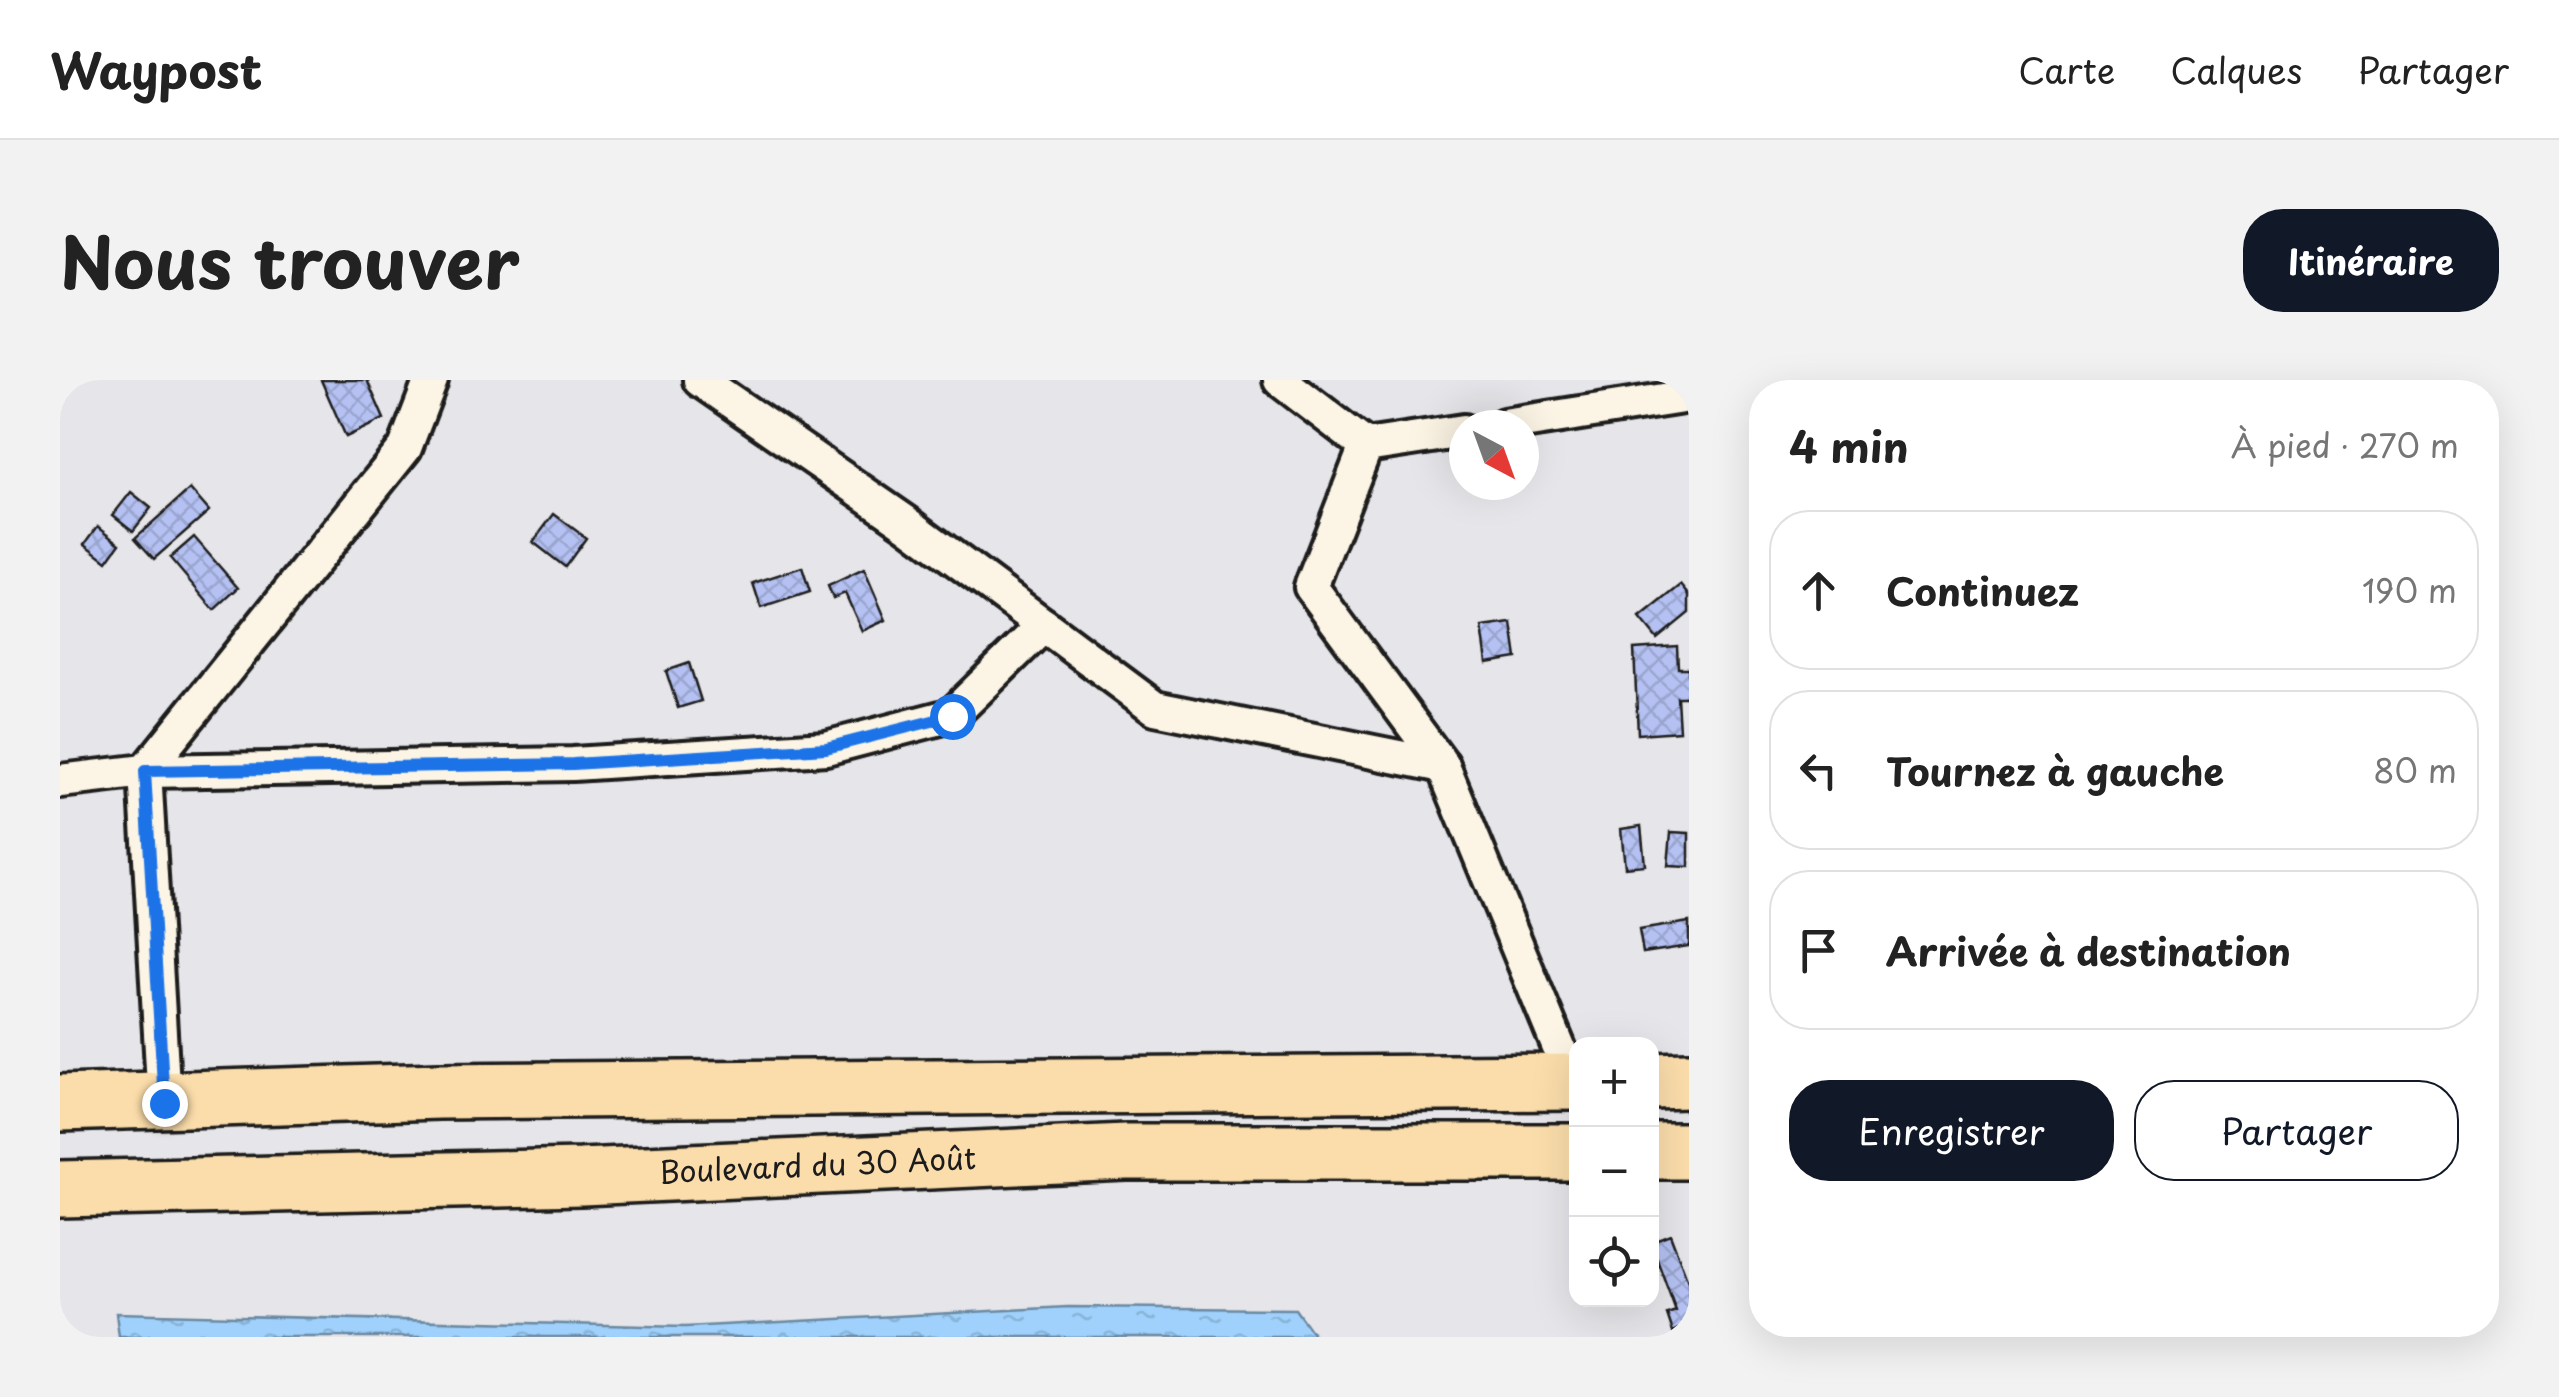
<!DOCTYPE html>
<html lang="fr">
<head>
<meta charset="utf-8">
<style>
  :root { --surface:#fff; --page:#f2f2f2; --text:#222; --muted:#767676; --line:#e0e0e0; --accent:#111827 }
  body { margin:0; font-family:"Playpen Sans",sans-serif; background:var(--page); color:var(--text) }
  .controls { position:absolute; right:30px; bottom:30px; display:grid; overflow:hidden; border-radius:20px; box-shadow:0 10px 40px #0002 }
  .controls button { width:90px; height:90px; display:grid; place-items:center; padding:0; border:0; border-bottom:2px solid var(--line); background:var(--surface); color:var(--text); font:50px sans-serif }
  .compass { position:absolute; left:1389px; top:30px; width:90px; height:90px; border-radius:50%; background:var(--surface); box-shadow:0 10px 40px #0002; rotate:139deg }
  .stop { position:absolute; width:30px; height:30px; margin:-22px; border:8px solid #1a73e8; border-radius:50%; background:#fff }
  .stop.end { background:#1a73e8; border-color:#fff; box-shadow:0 2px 10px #0008 }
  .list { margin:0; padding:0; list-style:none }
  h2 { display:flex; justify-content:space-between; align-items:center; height:130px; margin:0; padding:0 40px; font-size:42px }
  h2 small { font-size:32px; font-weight:400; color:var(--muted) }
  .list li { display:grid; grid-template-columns:65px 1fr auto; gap:30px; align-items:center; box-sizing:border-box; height:160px; margin:0 20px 20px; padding:0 20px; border:2px solid var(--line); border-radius:40px }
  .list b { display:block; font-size:38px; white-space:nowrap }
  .list em { font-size:32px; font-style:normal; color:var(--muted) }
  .actions { display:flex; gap:20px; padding:30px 40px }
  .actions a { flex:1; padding:22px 0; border:2px solid var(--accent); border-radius:40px; text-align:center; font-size:35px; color:var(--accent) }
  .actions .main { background:var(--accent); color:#fff }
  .icon { flex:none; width:55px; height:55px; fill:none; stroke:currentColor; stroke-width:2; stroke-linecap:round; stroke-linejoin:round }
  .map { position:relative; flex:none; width:1629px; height:957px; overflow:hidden; border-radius:40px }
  header { display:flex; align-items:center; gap:60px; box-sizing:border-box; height:140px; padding:0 50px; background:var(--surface); border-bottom:2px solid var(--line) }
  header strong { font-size:48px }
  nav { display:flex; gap:55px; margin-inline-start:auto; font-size:35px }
  .intro { display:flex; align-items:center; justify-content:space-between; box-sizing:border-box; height:240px; padding:0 60px }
  h1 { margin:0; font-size:70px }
  .button { padding:25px 45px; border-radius:40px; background:var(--accent); color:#fff; font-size:35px; font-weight:700 }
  main { display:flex; gap:60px; padding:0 60px }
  aside { flex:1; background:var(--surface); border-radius:40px; box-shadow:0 10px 40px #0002 }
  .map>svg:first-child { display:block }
  .water { fill:url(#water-ripples); stroke:#6b89a2; stroke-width:2.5 }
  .building { fill:url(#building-cross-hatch); stroke:#1c1c1c; stroke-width:2.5 }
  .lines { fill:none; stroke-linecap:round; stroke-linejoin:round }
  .minor-casing { stroke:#1c1c1c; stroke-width:40 }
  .trunk-casing { stroke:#1c1c1c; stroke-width:62 }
  .minor { stroke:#fcf5e5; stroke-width:32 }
  .trunk { stroke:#fbddab; stroke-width:55 }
  .route { stroke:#1a73e8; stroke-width:12 }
  .labels { text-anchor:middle; stroke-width:8; stroke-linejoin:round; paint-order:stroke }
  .street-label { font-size:30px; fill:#1c1c1c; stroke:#fcf5e5 }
</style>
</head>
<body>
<header>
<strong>Waypost</strong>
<nav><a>Carte</a><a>Calques</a><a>Partager</a></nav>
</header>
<div class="intro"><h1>Nous trouver</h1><a class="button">Itinéraire</a></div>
<main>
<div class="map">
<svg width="1629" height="957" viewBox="0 0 1629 957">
  <defs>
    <pattern id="water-ripples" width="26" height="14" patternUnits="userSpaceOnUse" patternTransform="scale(2.5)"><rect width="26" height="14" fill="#9fd1fc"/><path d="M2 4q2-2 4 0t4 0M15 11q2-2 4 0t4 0" fill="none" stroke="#88b3d7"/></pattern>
    <pattern id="building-cross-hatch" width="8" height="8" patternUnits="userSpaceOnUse" patternTransform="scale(2.5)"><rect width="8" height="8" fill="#b4c1f2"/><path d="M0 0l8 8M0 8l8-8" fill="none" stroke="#9aa5cf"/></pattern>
  </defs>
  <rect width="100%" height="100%" fill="#e6e5e9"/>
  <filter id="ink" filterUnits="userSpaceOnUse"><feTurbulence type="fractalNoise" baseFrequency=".01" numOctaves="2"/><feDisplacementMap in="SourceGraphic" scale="20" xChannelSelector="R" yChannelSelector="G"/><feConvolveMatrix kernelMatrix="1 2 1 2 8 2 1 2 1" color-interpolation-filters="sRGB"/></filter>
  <g filter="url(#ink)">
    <polygon class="water" points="1008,927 1235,929 1255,957 59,957 56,933 625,947"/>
    <g class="building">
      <polygon points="261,0 307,0 324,39 286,57"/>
      <polygon points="130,109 149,131 94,179 75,158"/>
      <polygon points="71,112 91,128 73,151 53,135"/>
      <polygon points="494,134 526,158 505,187 473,162"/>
      <polygon points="38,146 60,163 47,181 25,164"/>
      <polygon points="134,157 178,208 154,230 110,178"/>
      <polygon points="742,187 750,212 701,228 693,203"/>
      <polygon points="804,189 826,240 802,251 785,213 773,218 768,206"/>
      <polygon points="1621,205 1629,215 1629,233 1597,259 1580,238"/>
      <polygon points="1452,243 1457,278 1427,283 1422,247"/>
      <polygon points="1617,266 1618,288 1628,288 1629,300 1629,317 1617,317 1619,351 1578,354 1574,269"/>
      <polygon points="629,283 641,321 618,328 606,291"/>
      <polygon points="1581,446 1585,485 1565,487 1561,449"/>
      <polygon points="1611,452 1629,453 1629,487 1608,486"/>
      <polygon points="1629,542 1629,566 1583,573 1579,550"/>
      <polygon points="1610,854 1629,904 1629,957 1622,948 1613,952 1607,934 1616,931 1592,866 1592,861"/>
    </g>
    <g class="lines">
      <g class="minor-casing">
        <g id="minor">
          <polyline points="640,0 847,143 1095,328 1383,386 1513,702"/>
          <polyline points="1220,0 1306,66"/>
          <polyline points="1444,45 1629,16"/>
          <polyline points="1383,386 1251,207 1306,66 1404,51"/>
          <polyline points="0,401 85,391 513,384 766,368 892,335 984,245"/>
          <polyline points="104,723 85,391 345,68 371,0"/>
        </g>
      </g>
      <g class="trunk-casing">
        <g id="trunk">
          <polyline points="1592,701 1629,700"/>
          <polyline points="0,723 379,711 1516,702"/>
          <polyline points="1592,771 1629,771"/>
          <path id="s1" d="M0 809 521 797 1066 772H1516"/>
        </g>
      </g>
      <use href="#minor" class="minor"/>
      <use href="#trunk" class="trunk"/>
    </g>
  </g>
  <g class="lines" filter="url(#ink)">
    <polyline class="route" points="104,723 85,391 513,384 766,368 892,336"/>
  </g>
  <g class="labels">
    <g class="street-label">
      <text dy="10" stroke="none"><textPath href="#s1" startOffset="758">Boulevard du 30 Août</textPath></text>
    </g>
  </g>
</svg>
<div class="controls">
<button>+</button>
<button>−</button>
<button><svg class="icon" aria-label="locate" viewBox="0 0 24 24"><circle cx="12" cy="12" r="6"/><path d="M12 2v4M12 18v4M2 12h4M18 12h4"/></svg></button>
</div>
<svg class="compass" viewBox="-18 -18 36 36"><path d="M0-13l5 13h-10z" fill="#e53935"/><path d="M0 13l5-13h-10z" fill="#767676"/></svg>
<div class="stop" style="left:892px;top:336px"></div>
<div class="stop end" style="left:104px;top:723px"></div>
</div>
<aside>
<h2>4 min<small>À pied · 270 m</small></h2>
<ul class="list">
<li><svg class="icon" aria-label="ahead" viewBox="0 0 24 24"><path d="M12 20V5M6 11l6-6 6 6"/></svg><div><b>Continuez</b></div><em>190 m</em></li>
<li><svg class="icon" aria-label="left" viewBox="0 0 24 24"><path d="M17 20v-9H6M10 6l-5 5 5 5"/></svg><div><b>Tournez à gauche</b></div><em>80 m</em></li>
<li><svg class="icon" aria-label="arrive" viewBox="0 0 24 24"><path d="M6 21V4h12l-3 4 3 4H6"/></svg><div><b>Arrivée à destination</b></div></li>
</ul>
<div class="actions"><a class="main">Enregistrer</a><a>Partager</a></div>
</aside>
</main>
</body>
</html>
